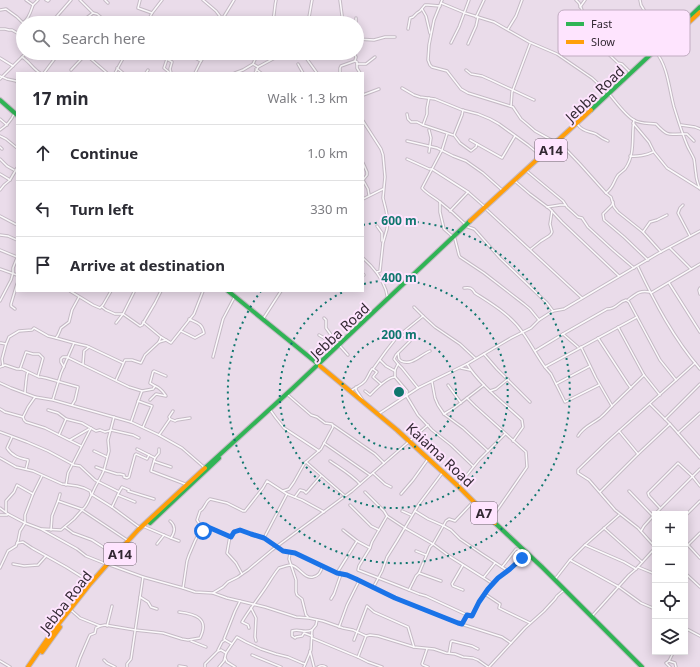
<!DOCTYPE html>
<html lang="en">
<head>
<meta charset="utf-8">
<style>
  :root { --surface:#fff; --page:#f7f7f7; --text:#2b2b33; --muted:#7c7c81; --line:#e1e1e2 }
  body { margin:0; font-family:"Noto Sans",sans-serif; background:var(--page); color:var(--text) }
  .controls { position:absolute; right:12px; bottom:12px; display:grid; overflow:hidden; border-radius:0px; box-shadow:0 2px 10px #0003 }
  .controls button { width:36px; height:36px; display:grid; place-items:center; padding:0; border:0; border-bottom:1px solid var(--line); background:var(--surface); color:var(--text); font:20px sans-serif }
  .stop { position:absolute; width:12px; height:12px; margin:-9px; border:3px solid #1a73e8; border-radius:50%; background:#fff }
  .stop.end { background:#1a73e8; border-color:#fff; box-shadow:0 1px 4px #0008 }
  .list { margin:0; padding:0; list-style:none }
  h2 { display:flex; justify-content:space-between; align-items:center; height:52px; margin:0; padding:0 16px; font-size:17px }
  h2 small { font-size:13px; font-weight:400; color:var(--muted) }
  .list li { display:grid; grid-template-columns:26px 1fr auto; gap:12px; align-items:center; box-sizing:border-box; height:56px; padding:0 16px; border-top:1px solid var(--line) }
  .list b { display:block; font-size:15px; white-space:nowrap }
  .list em { font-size:13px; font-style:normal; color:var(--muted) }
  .icon { flex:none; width:22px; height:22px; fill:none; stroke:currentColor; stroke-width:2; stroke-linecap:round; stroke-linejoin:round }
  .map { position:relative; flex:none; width:700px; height:667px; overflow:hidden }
  .search { position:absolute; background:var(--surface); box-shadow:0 2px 10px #0003; left:16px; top:16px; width:348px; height:44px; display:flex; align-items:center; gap:10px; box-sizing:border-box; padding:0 14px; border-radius:22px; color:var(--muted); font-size:15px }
  .panel { position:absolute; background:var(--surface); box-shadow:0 2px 10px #0003; left:16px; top:72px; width:348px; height:220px; border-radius:0px }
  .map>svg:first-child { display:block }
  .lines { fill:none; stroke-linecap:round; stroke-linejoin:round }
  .street-casing { stroke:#c5bac5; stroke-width:3.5 }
  .fast-casing { stroke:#c5bac5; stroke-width:6 }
  .slow-casing { stroke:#c5bac5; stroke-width:6 }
  .street { stroke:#fcfafc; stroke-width:1.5 }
  .fast { stroke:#30b455; stroke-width:4 }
  .slow { stroke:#ff9f0a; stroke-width:4 }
  .route { stroke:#1a73e8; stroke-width:5 }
  .ring { fill:none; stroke:#0f766e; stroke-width:2; stroke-dasharray:2 4 }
  .labels { text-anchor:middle; stroke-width:4; stroke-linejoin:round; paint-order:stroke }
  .shield { fill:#fee4fe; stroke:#6f606f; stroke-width:1 }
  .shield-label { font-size:13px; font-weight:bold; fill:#322832 }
  .street-label { font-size:14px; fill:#322832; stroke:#fee4fe }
  .key { fill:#fee4fe; stroke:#c1acc1; stroke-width:1 }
  .key-label { font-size:11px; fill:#322832 }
  .centre { fill:#0f766e; stroke:#fee4fe; stroke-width:2 }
  .ring-label { font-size:12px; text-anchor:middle; font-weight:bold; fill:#0f766e; stroke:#fee4fe; stroke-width:4; stroke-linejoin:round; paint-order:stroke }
</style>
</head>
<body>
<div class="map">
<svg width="700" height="667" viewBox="0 0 700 667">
  <rect width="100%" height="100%" fill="#eadcea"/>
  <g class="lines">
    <g class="street-casing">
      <g id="street">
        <polyline points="46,0 48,1 49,0"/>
        <polyline points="105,0 108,3"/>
        <polyline points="140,0 138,8 152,13 147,23"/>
        <polyline points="203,0 216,11 222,19"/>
        <polyline points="340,0 343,23"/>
        <polyline points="442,0 434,20 429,45 428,60 430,65 432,67 447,71 461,89 468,93 513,107 521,119 527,124 535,131 555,142"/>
        <polyline points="576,0 579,3 588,24 601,47 618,63 622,64 630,72"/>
        <polyline points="640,0 641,5 650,20 651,26 663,41"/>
        <polyline points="441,3 465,13 494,22 529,42 557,54 592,78 607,92"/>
        <polyline points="33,5 38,0"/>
        <polyline points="580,7 585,0"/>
        <polyline points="422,9 426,16 430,33"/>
        <polyline points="0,10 6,9 17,17 23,23"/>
        <polyline points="93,13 97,14 108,23"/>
        <polyline points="152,13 162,0"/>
        <polyline points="476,17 484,0"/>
        <polyline points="356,18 356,23"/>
        <path d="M23 23C29 19 31 11 33 5L26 0"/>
        <polyline points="51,23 71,0"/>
        <polyline points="80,23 93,13 80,0"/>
        <polyline points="220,23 234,0"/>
        <path d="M272 23C275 15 274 8 276 0"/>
        <polyline points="308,23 312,0"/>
        <polyline points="0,29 5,29 9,30 12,30 19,34 19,36 23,38"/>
        <polyline points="408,29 410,18 413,17 417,13 420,11 425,5 428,5 440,6"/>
        <polyline points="508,29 516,16 522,0"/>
        <polyline points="357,39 374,40 385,37 395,37"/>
        <polyline points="451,43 459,27 469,0"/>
        <polyline points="468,44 476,26 478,17"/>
        <path d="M656 52C668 67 669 89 674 107 678 120 682 133 687 145 689 150 692 154 694 159 695 164 695 169 696 174 696 179 698 184 700 189"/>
        <polyline points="84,53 107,73"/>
        <polyline points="146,53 156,57 160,54"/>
        <polyline points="161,53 160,54 167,59 164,68 170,73"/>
        <polyline points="186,53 201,61 195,73"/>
        <polyline points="302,53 304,55 317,73"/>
        <path d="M22 57C29 61 33 69 40 73"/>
        <polyline points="0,58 13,66"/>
        <polyline points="167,59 172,62 170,69 171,73"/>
        <polyline points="201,61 206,53"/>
        <polyline points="355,61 357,62 357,68 360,73"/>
        <polyline points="253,64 258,53"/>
        <polyline points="298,64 303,73"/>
        <polyline points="357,64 366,64 375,57"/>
        <polyline points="117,68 123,73"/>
        <polyline points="256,69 261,73"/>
        <polyline points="71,70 86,54"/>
        <polyline points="466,70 471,74 482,76 491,80 534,100"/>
        <polyline points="44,73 59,53"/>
        <polyline points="115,73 126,53"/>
        <polyline points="146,73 148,70"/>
        <polyline points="235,73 243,70 253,64 258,67"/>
        <polyline points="255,73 258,67 284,53"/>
        <polyline points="340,73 340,68 341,66 355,61 356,57 354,53"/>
        <polyline points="0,76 7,79 16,81 17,82"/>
        <polyline points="0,79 26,53"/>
        <polyline points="402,88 414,95 420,97 435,99 462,110 478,114 490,119 499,124 528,145 540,155"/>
        <polyline points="363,95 379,89"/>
        <path d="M610 95C616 102 626 116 634 120 640 124 649 123 656 124 670 139 669 133 687 134L694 141"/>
        <polyline points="429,98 427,108 427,114 423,125 453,135"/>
        <polyline points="511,106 512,92 530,44"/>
        <polyline points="463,110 462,115 454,135 460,143 471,151 476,147 477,144 470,140"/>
        <polyline points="407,114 408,119 411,122 417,122 423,125"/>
        <polyline points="0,119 7,125"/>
        <polyline points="363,121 381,149 383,155 385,177 383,198 386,210 388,221 387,229 383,243 380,271 377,272"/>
        <polyline points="633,123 649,142 654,152 667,168 699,188"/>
        <path d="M578 125C583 132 589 131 596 134 600 137 603 139 608 141"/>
        <polyline points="681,125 695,127 700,129"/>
        <path d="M0 130C6 126 11 121 14 114"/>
        <polyline points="429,130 431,138 429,152"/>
        <path d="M447 134 442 150 422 188C427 194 434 197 440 202 449 209 457 216 465 224"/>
        <polyline points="0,136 6,139 17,148"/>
        <polyline points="407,141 437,148 453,156 466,161 483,173 502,190"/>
        <polyline points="559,142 580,164 606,193 611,197 614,207 618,212 643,232 661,252"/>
        <polyline points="477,144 502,158 515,136"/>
        <polyline points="0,147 2,149"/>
        <path d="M630 156C637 157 647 155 653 152"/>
        <polyline points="0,159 7,166 14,170"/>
        <polyline points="407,159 429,169 432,169 468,192 450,211"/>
        <polyline points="363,163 367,172 367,175 363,180"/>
        <polyline points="528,172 563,201 567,207 578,217 582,218 588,227 613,250 634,268"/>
        <polyline points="0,174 10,180"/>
        <polyline points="363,180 368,189 369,195"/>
        <polyline points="516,182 530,194 550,209 562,222 619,276"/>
        <polyline points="0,190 4,185 10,180 17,168"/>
        <polyline points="468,192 485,207"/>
        <path d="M606 193C614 187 613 182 618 175 620 173 623 171 625 169 636 154 631 136 634 120"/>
        <polyline points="363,199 383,189"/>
        <polyline points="440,202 440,212 444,229 452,236"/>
        <polyline points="613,202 612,205 603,214 604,220 624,237 648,260"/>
        <path d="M683 205 680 208 678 213C682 221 686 228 690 236"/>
        <polyline points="547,207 560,205 565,205"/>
        <polyline points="487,210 582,298"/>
        <polyline points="0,216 17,225"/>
        <polyline points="377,226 382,233 382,241"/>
        <polyline points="468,227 474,229 476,231 500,258 547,303 553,311"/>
        <polyline points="643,232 650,222 657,220 667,215"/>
        <polyline points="0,235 8,236 17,240"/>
        <polyline points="455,239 459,255 460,257 484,273 524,304 530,309 539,320"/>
        <polyline points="670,248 691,269"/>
        <polyline points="531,249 541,241 549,236 551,234 552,232 550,224 552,211"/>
        <polyline points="0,250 17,257"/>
        <path d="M363 258C372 266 381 276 385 288 387 292 386 294 388 298"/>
        <path d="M638 267C655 303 674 339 700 369"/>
        <polyline points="0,269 17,275"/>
        <polyline points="363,274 364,275"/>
        <polyline points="669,283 700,332"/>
        <path d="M464 288C470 287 472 288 475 293 492 304 511 315 523 333 531 344 537 356 545 367L637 317"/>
        <polyline points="700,288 699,290 700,294"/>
        <polyline points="70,291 93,305 100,308 103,305 111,291"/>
        <polyline points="651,293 700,264"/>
        <path d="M628 300C636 294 639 290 650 292"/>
        <polyline points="0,301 11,280 13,273 13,268 17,258"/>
        <polyline points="102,307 106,310 115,314 123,314 140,326 142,325 155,303 161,291"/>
        <polyline points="414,307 423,316"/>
        <polyline points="15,309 11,306 11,304 17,284"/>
        <path d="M324 318 326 320V328C330 334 334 339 339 344"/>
        <polyline points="263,319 281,291"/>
        <polyline points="143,322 161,337 171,343 194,314 203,291"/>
        <polyline points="116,323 123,314 134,292"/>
        <polyline points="618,327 644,375 660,395"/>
        <path d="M181 331 195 338 204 333C202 323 197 323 189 319"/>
        <path d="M563 334 607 309C618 309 617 302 626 300L629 302 660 360 676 380"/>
        <polyline points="319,335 331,342 334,349"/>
        <polyline points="598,338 628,384 631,388"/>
        <polyline points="159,342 166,340"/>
        <polyline points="0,343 1,343 6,344 2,359 3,366"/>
        <polyline points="74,343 87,346 123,363"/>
        <polyline points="6,344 9,337 19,331 32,330 34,328 48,336 56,338"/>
        <polyline points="340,346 348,355"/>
        <polyline points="581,347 596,378 612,406 644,375"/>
        <polyline points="535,351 563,334 578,347"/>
        <path d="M398 353 399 359 401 361C412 366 420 355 430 351"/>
        <polyline points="484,354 497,369 530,402"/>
        <polyline points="213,357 223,319 234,298"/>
        <polyline points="380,360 386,366 395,371"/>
        <polyline points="83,364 84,351 89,347"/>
        <polyline points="398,364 402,368 418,388"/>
        <path d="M467 364C478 383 506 405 522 420L523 427 513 441"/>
        <polyline points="590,366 556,384 565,402 599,385"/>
        <polyline points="0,367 5,365 17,369 22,369 39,377 41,377 46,378 78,387 75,400 72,405"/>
        <path d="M64 367 61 362V359L63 357H67L129 387 142 391C138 401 135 411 131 422"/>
        <polyline points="545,367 551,374 556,384"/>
        <polyline points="461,368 470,370"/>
        <polyline points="20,369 26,352 33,354 39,354 43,358 40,369 38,376"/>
        <polyline points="395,377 407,391 407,393 406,395 418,415 432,430 451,445 473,466"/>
        <polyline points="116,380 125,360 132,360 141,363 145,355 159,342 161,337"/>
        <polyline points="432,382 435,398 438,405 444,414 463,428 488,451"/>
        <polyline points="0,383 11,388 35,397"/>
        <polyline points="381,384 373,377 377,372 373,369 386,351 397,337 423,316 435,327 460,344 475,358"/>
        <polyline points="448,385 461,403"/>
        <polyline points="155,386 150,383 153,372 154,371 166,376"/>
        <polyline points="356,387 356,390 362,399"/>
        <path d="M142 391 153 389 155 386C161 388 163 392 166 396L156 394 150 400"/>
        <path d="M351 391C355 387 361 386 365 381 368 377 369 373 372 369H373"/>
        <path d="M365 391 370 395C375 390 387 377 395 377V370L398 364 394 359 396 355 410 341 402 334"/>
        <polyline points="490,391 496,389 508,379"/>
        <path d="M25 393C25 388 26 385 26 381 27 378 26 375 28 372"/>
        <polyline points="288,395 311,415 317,417 325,423 332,424 333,427 321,449 306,462"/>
        <polyline points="467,398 475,406 526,452 527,467 491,519"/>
        <polyline points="53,399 61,373 74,343 56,338 58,335 61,328 69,322 72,310 79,297"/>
        <polyline points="138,401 152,406 143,427"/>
        <polyline points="650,404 670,424 700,458"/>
        <polyline points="0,409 5,412 23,417 24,420 26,422 45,428 81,446"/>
        <polyline points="48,410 58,413 66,419 82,423 96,431 100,430 105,432 109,431 111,430 133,435 139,438"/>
        <polyline points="271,411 276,418 284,428 319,451"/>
        <polyline points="380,413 418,388 467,364 511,338 531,328 539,320 553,311 564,309 657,254 700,231"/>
        <polyline points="444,414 454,408 484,385"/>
        <polyline points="23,417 28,407 35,397 53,400 131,422 159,435 182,448 205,468"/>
        <polyline points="170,419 175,421 177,420 190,418"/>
        <polyline points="665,419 700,384"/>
        <polyline points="333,425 375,454 384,463"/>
        <polyline points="619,431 638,454"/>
        <polyline points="0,432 27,442 48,451 74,465 80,466 95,480 119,492 122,487 129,490 128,491 154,499"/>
        <polyline points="678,433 700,413"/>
        <polyline points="59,435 66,419"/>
        <polyline points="159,435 170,419 169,417 173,411"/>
        <path d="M578 436C583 427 592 424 600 418 605 414 608 410 612 406"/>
        <path d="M12 437 7 448C12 456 19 458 28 460V461L26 469"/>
        <polyline points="70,440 89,429"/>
        <polyline points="324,443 370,475"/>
        <polyline points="94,451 107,457"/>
        <polyline points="149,455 155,458 159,453 159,449"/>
        <polyline points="0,458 16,467 33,471 62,484 77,486 84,488 90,491 91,494 112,507 139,527"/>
        <polyline points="155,458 154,461 156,462 171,467"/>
        <polyline points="154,461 151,471 185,484"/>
        <path d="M330 461C340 468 352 475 360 484"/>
        <polyline points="96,467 104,470 109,451 108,440 114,417"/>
        <polyline points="373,473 385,484 391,487"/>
        <polyline points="66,485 68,473 91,428"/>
        <polyline points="458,486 479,460 505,434"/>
        <polyline points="283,491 289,489 294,482 304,464 306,462 345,496"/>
        <polyline points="629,491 653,516"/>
        <polyline points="365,492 384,511 387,516 405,528 433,544 449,556 484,578 493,584"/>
        <polyline points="600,492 638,454 670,424"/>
        <path d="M60 494 58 501 81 509H83C88 505 89 498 93 492 96 484 101 478 104 470L117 474H120L124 475V477L127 478 129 477 135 455 136 454 147 459 149 455 137 449"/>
        <polyline points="401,494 413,480 428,459"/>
        <polyline points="118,495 135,502"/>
        <polyline points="295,497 300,490 304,491 306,493 308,491 321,476"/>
        <polyline points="350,505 371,526 379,530"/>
        <polyline points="112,507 119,492"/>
        <polyline points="0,508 8,514 25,523 41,529 77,549 86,556 106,564"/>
        <polyline points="660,508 649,496 648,493 678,463 692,476 700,486"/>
        <polyline points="402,511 411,515"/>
        <polyline points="415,511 428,519 444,526 451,530 460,539 482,554 508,571"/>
        <polyline points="6,512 6,501 14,492 17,485 33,494 42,476"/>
        <path d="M324 512 302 500 287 494 267 481 263 488 245 511H243L227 503 210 499C205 502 205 509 200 511L197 520 199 523 231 537 234 531 240 530 251 534 264 538 283 551 295 553 337 573 347 575 356 579 395 598 458 623 502 637 511 643"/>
        <polyline points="0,515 7,515 8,514"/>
        <polyline points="685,516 700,501"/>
        <polyline points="65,527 73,533 92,540 114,554"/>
        <path d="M145 527 171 538C175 532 176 526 170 521"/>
        <polyline points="604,528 642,562"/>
        <polyline points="42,529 61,530 74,519 82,510 127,540"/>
        <polyline points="51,530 52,516 58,501"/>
        <polyline points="343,530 357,541 370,548 372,542 387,516"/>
        <polyline points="641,531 644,526 653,516 700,469"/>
        <polyline points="230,536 227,553 236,563 242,574"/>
        <polyline points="171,538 179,541"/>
        <polyline points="264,538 287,494"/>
        <polyline points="17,543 23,542 32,548 66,567 90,582"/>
        <polyline points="157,544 164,535"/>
        <polyline points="585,545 624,562 636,569"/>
        <polyline points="688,545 700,558"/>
        <polyline points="655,547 638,528 615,510 589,480 578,473 578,470 608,441 695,363"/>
        <polyline points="370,548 359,566 358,570 399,586 419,594 426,596 467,615 462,624"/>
        <polyline points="685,548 700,533"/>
        <polyline points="416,551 426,555"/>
        <polyline points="290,553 289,559 296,580 296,592 297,595 302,599 306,615 308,617"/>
        <polyline points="570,560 619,587 641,603 655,609"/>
        <polyline points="13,564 24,566 38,565 46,556"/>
        <polyline points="110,565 143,577 183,588 195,592 213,593 223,587 228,582 238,577 242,574 248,570 272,550 352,491 428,425"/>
        <polyline points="463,565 452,584 453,586 463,590"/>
        <polyline points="502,567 516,549 518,549 525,555"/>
        <polyline points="638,567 655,574"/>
        <polyline points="0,568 8,551 16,546 18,541 20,531 25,523 25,515 33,494"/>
        <polyline points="337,573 357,541"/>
        <polyline points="419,573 441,581"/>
        <polyline points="685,573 700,587"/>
        <polyline points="484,577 495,563"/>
        <polyline points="556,578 570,560 585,545 619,515"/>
        <polyline points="183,588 187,561 189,555 195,541 197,537 201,535 203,531 205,530 208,527"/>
        <polyline points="373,588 382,571 387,557 397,541 419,504 443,472"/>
        <polyline points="409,590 416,576 419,573 430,547 433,544 446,521 449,519 455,521 472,503"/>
        <polyline points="213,593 227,598 265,607 296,617 309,618 323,621 343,628 353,630 366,636 370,635 378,636 414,647 434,649 446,653 455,654 463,657 473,658 478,660 488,667"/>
        <polyline points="485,594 500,604 499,608 530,623"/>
        <polyline points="140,597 148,602 151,607 157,609"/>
        <polyline points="331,599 334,594 341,574"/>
        <polyline points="251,608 256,618 255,637 256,641"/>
        <polyline points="72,611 80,618 100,626"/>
        <polyline points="467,615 472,616 479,602 488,589 498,578 510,569 526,554"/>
        <polyline points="593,615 629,575 636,569 655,548"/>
        <polyline points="107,626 112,606"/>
        <polyline points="339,627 347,605 359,581"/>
        <path d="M249 628 248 625 242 622C249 610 258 599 266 587 270 581 274 574 279 568 282 567 288 565 291 565 300 567 304 579 313 577 320 575 320 572 323 566"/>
        <polyline points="685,628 700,636"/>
        <path d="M312 636 304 633 302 636 296 637 295 638 292 636V631C300 628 303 634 312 630"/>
        <polyline points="312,638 348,653 358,657 368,662 382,667"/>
        <polyline points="354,640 367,606 374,612 408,627 414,647"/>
        <polyline points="191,641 206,647"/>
        <polyline points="232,644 237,637 246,642 261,649 276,654 288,657 302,663 305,664"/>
        <polyline points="427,649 422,664 423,665 428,667"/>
        <polyline points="218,650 222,642 225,640"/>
        <polyline points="310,651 314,667"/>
        <polyline points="449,653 451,642 452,641 472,646 478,649"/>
        <polyline points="252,655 281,667"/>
        <polyline points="358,657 366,636"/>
        <polyline points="225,658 227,662 235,667"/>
        <polyline points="104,660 107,663 115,667"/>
        <polyline points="0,661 10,667"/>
        <polyline points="669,661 675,663 676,667"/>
        <polyline points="179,666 186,667"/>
        <path d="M77 667 80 658 89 637 90 635 95 633 96 628 100 626 105 625 135 630 163 633 182 639 188 640 200 638C210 618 195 614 179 612"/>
        <polyline points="127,667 127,664 131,659 143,577"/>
        <polyline points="205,667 205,664 218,651 221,650 226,653"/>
        <polyline points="219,667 224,661 226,653 232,644 225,640 224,639 235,611 240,601"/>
        <polyline points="304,667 311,650 312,630 316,625 317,620"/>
        <path d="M318 667C321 665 323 665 326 667"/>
        <polyline points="489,667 525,628 544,611 555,599 557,596 564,590"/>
        <polyline points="670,667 666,663 669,661 673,653"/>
      </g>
    </g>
    <g class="fast-casing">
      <g id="fast">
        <polyline points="0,100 17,115"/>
        <polyline points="591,110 664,42 700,7"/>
        <polyline points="228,291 318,364"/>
        <polyline points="205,468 293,388 470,221"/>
        <polyline points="150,523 219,458"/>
        <polyline points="495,523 542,567 642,667"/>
      </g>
    </g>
    <g class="slow-casing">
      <g id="slow">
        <polyline points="687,24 700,12"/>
        <polyline points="470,221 591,110"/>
        <polyline points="320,366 397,430 458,486 495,523"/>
        <polyline points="42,652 60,627"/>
        <polyline points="28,667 53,631 90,584 118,552 138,530 205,468"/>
      </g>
    </g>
    <use href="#street" class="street"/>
    <use href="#fast" class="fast"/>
    <use href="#slow" class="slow"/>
  </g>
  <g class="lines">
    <polyline class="route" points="203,531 205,530 208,527 231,537 234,532 240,530 251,534 264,538 283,551 295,553 337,573 347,575 356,579 395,598 458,623 462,624 467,615 472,616 479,602 488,589 498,578 510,569 522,558"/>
  </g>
  <g class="ring">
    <circle cx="399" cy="392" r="57"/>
    <path d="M364 284A114 114 0 1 1 345 291"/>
    <path d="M363 225A171 171 0 1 1 261 291"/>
  </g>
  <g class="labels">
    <g class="shield">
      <rect x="535" y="139" width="32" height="22" rx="3"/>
      <rect x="471" y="502" width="26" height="22" rx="3"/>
      <rect x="104" y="543" width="32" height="22" rx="3"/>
    </g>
    <g class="shield-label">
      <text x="551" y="155">A14</text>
      <text x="484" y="518">A7</text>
      <text x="120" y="559">A14</text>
    </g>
    <g class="street-label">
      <text transform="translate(595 94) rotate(-43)" y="5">Jebba Road</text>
      <text transform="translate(340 331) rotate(-43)" y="5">Jebba Road</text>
      <text transform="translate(440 455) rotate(43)" y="5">Kaiama Road</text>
      <text transform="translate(66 602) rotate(-52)" y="5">Jebba Road</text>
    </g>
  </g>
  <rect x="558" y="10" width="132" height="46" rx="6" class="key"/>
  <rect x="566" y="22" width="18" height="4" fill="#30b455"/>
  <rect x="566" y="40" width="18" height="4" fill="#ff9f0a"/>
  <g class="key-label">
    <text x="591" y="28">Fast</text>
    <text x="591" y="46">Slow</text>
  </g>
  <circle cx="399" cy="392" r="6" class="centre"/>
  <g class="ring-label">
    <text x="399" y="225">600 m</text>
    <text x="399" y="282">400 m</text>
    <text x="399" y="339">200 m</text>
  </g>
</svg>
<div class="controls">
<button>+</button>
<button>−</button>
<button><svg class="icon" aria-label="locate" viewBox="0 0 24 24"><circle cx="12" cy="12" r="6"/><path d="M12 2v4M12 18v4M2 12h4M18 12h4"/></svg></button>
<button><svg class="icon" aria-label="layers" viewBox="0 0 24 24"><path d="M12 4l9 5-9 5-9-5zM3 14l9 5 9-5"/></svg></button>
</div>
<div class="stop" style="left:203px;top:531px"></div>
<div class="stop end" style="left:522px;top:558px"></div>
<div class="search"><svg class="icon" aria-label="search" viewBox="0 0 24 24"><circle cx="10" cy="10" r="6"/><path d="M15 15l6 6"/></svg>Search here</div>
<section class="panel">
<h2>17 min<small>Walk · 1.3 km</small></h2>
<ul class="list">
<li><svg class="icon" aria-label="ahead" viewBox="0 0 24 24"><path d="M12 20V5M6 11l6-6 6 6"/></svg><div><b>Continue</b></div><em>1.0 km</em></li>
<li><svg class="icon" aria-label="left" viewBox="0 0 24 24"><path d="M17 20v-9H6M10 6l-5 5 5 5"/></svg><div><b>Turn left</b></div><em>330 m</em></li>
<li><svg class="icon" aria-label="arrive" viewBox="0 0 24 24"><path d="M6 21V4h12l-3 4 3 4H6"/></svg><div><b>Arrive at destination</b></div></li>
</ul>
</section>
</div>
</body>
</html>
